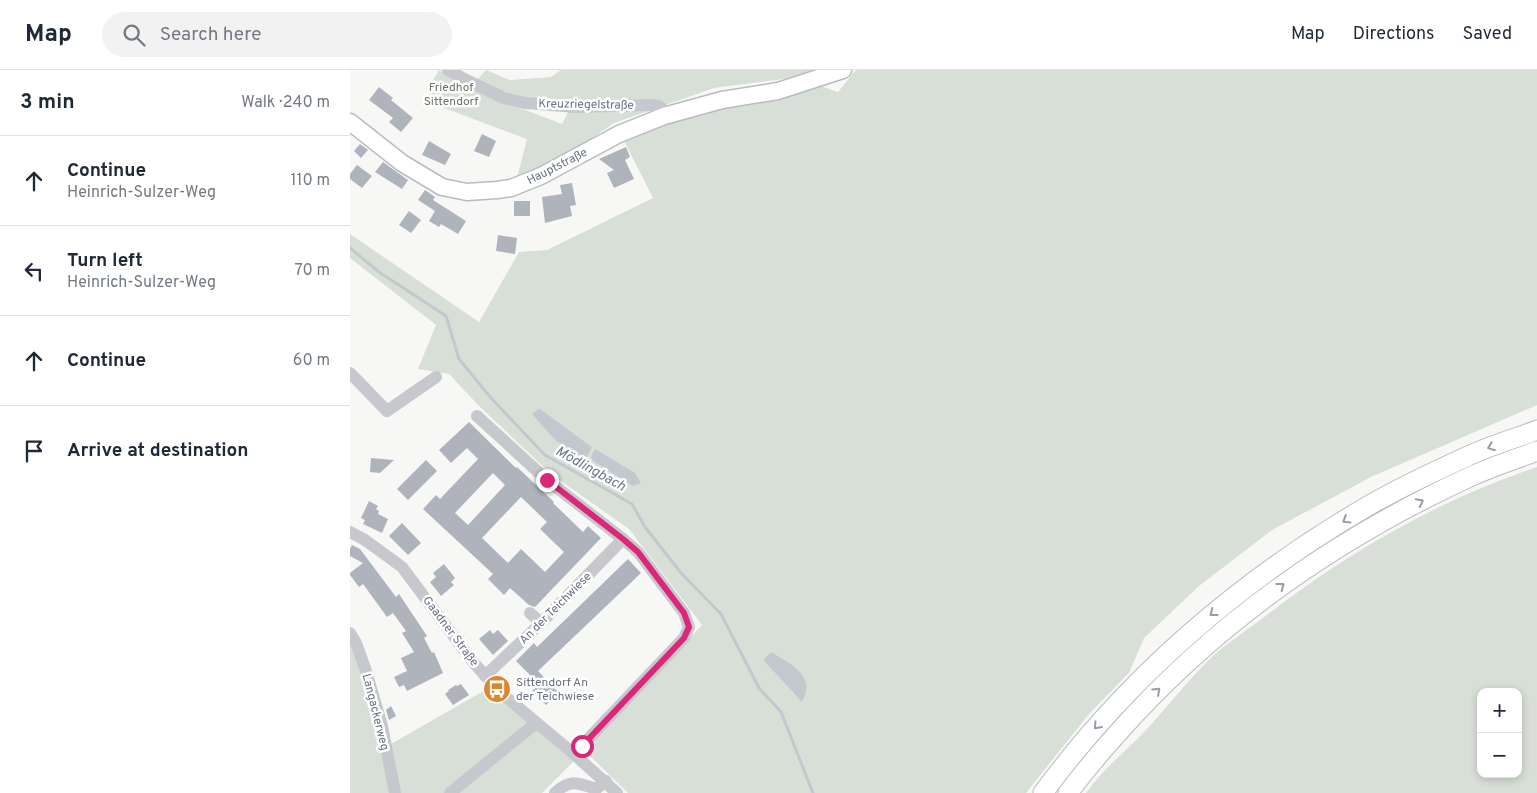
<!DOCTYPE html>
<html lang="en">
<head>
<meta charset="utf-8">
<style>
  :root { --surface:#fff; --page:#f2f2f3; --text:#1f2937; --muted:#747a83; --line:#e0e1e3 }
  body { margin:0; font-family:Overpass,sans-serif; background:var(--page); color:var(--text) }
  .controls { position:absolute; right:15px; bottom:15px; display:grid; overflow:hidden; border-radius:10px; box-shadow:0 2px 8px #0003 }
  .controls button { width:45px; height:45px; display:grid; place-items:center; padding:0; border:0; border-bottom:1px solid var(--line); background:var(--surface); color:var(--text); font:25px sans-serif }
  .stop { position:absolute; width:15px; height:15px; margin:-11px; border:4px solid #db2777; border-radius:50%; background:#fff }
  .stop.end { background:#db2777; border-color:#fff; box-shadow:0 1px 5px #0008 }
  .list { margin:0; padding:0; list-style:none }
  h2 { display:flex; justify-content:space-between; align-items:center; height:65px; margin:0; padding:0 20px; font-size:21px }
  h2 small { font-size:16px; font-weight:400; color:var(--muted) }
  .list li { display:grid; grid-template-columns:32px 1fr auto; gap:15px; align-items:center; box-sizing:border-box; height:90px; padding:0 20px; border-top:1px solid var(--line) }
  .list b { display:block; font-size:19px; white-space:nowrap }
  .list p { margin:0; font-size:16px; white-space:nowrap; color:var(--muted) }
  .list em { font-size:16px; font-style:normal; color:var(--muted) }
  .icon { flex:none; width:28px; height:28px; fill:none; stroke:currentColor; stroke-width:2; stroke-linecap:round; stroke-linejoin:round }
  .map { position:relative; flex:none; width:1187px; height:723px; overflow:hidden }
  header { display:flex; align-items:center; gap:30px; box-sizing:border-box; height:70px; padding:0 25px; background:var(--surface); border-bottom:1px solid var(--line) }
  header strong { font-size:24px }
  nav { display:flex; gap:28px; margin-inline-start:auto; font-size:18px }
  .search { width:350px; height:45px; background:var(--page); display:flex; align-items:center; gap:12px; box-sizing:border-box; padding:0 18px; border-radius:28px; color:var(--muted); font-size:19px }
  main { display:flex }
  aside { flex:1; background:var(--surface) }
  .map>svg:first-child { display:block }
  .green { fill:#d8dfd7; fill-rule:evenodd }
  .water { fill:#c3c8cf }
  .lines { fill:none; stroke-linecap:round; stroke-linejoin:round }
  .stream { stroke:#c3c8cf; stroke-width:3 }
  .building { fill:#afb3bc; fill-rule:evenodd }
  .major-casing { stroke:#b9bbc1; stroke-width:19 }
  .highway-casing { stroke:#b7b9bd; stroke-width:21 }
  .minor { stroke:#c6c8cd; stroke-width:12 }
  .major { stroke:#fff; stroke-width:16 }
  .highway { stroke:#fff; stroke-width:19 }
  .oneway { stroke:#959caa }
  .route { stroke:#db2777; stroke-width:6 }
  .labels { text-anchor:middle; stroke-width:5; stroke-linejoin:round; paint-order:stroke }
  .park-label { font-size:12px; fill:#637864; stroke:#fff }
  .street-label { font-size:12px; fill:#687186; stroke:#fff }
  .poi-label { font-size:12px; fill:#687186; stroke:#fff; text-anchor:start }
  .water-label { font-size:14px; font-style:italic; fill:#697888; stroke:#fff }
</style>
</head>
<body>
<header>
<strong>Map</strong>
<div class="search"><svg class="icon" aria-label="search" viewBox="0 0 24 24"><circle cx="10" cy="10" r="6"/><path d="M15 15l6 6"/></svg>Search here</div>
<nav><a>Map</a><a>Directions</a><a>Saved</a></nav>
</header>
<main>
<aside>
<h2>3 min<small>Walk · 240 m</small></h2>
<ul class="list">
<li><svg class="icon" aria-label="ahead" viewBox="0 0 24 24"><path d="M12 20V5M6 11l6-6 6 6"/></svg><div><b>Continue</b><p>Heinrich-Sulzer-Weg</p></div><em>110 m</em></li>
<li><svg class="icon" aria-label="left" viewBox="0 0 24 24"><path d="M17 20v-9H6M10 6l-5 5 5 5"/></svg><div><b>Turn left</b><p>Heinrich-Sulzer-Weg</p></div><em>70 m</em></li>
<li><svg class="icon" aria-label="ahead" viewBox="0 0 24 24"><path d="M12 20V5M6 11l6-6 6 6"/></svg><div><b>Continue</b></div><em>60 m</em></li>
<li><svg class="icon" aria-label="arrive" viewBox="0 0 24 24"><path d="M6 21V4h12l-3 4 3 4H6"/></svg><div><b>Arrive at destination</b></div></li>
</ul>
</aside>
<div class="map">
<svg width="1187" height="723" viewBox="0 0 1187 723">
  <rect width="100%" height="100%" fill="#f7f8f6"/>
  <g class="green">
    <polygon points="89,0 126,21 212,54 222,34 172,30 126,11 136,0 160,10 201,7 211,0 472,0 458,6 364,18 264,53 204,94 167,108 177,69 94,38 77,20"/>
    <path d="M508 0H1187V335L1021 407 922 460 849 516 794 568 779 603 739 644 676 723H278L234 680 352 555 279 459 201 404 129 336 99 304 68 299 86 255 0 188V164L129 252 169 182 197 180 303 128 274 71 323 48 363 37 471 16 488 22 505 1ZM189 338 242 377 182 344ZM421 582 452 632 413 590Z"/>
    <path d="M1187 397V723H736C753 699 776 681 796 660 818 636 838 610 862 587 877 573 896 561 913 548 995 484 1088 430 1187 397ZM1131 622H1168V704H1131Z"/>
    <polygon points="0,569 34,678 137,619 224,691 192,723 0,723"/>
  </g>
  <g class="water">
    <polygon points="189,338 242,377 236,388 206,371 182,344"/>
    <polygon points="245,379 285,403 291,413 283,416 243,391 241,387"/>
    <path d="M421 582C440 594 467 605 452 632L413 590Z"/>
  </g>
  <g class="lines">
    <polyline class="stream" points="0,178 29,202 96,246 109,289 141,328 195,385 282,434 295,457 331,503 371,544 409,618 431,642 463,723"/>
  </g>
  <g class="building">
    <polygon points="29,17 43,28 41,30 63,48 51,62 39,52 43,48 19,30"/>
    <polygon points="132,64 146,71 139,87 124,81"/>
    <polygon points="79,71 101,84 95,95 72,85"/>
    <polygon points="10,74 18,80 11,88 4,81"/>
    <polygon points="276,77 280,87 275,90 284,109 264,118 257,103 264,100 249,89"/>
    <polygon points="33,92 58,110 52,119 25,102"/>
    <polygon points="7,95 22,106 12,118 0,109 0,104"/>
    <polygon points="222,113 226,135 220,136 222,146 195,153 192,127 212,124 210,115"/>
    <polygon points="75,120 85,127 83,130 116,151 108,164 91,154 89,157 79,151 85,141 68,130"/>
    <rect x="164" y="131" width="16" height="15"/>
    <polygon points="59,141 71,150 61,163 49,155"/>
    <polygon points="148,165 167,168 165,184 146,181"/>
    <path d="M119 352 166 398 167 397 204 432 203 433 233 462 238 456 251 468 185 537 179 535 160 518 154 525 138 509 143 504 73 439 86 425 90 429 128 389 117 378 101 393 89 380ZM143 403 155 415 118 455 105 443ZM171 427 197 452 190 459 214 482 195 502 171 479 158 493 132 468Z"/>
    <polygon points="21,388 44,390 30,403 20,402"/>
    <polygon points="76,390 87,401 58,430 47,419"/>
    <polygon points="19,431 28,436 26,439 29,441 28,444 38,449 32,463 13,454 15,450 11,448"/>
    <polygon points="52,453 71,473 58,485 39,466"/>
    <polygon points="2,475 10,479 46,527 49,524 77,566 74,568 82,583 84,582 93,603 57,621 54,615 49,617 44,607 57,601 51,588 64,582 52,563 56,561 43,543 37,547 13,514 9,517 0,505 0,503 13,493 0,486 0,479"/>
    <polygon points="278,489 291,503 188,601 209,623 196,635 182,621 189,614 166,591 184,573 187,577"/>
    <polygon points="94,494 105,508 101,512 104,515 91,526 80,512 86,507 83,503"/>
    <polygon points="140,560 143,564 148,560 158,571 143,585 129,569"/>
    <polygon points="111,614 119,625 103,635 95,624 99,621 98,620 106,615 107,616"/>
    <polygon points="41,636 46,646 39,650 36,640"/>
  </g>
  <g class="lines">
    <g class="major-casing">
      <polyline id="major" points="0,52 52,93 92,117 117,122 147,120 161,118 191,106 269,64 314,46 372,30 428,21 493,0"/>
    </g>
    <g class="highway-casing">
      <g id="highway">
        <path d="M693 723C779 606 892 509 1018 436 1049 418 1083 402 1116 387 1139 376 1164 369 1187 360"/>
        <path d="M718 723C733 703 749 684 766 665 865 553 988 467 1124 405 1144 396 1166 389 1187 381"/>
      </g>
    </g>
    <g class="minor">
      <polyline points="98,0 114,9 154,28 175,33 226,37 303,35 309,36 318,44"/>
      <polyline points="0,303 37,341 86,307"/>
      <polyline points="127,346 197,410 273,469 288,482 334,543 339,557 334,568 224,684"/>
      <polyline points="0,462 15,470 52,497 123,592 150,622 224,684 267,723"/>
      <polyline points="180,543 191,553"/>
      <polyline points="0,563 6,573 16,601 32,656 45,723"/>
      <polyline points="135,606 191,553 273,469"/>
      <polyline points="100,723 186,653"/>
      <path d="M205 723C220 708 229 713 246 719L256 711"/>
    </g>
    <use href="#major" class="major"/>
    <use href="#highway" class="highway"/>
  </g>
  <defs><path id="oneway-chevron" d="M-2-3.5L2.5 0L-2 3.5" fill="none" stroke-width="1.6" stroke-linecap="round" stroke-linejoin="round" transform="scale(1.25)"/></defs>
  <g class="oneway">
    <use href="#oneway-chevron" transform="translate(1141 377) rotate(159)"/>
    <use href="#oneway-chevron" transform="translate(1070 432) rotate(-27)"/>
    <use href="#oneway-chevron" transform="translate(996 450) rotate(148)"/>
    <use href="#oneway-chevron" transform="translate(931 516) rotate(-37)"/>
    <use href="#oneway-chevron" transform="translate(863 543) rotate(143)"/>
    <use href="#oneway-chevron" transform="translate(807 621) rotate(-43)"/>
    <use href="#oneway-chevron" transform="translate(747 656) rotate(132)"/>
  </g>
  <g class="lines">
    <polyline class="route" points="197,410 273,469 288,482 334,543 339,557 334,568 232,676"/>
  </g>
  <defs>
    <g id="bus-disc" transform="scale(1.4375)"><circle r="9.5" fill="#df852e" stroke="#fff"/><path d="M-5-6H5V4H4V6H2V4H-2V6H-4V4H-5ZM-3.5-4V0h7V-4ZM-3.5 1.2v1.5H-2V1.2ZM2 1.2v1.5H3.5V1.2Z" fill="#fff"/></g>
  </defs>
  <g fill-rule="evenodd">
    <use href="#bus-disc" x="147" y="619"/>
  </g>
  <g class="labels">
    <g class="park-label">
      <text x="101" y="21">Friedhof<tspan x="101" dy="14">Sittendorf</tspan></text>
    </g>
    <g class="street-label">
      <text transform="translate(236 34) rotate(1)" y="4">Kreuzriegelstraße</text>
      <text transform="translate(207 96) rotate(-27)" y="4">Hauptstraße</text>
      <text transform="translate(205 538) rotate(-45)" y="4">An der Teichwiese</text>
      <text transform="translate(101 561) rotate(53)" y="4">Gaadner Straße</text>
      <text transform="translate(26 642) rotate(76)" y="4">Langackerweg</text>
    </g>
    <g class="poi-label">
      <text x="166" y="616">Sittendorf An<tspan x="166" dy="14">der Teichwiese</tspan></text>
    </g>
    <g class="water-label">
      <text transform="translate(241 398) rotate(29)" y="5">Mödlingbach</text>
    </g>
  </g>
</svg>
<div class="controls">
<button>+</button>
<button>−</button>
</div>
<div class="stop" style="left:232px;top:676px"></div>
<div class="stop end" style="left:197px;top:410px"></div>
</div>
</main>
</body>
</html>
